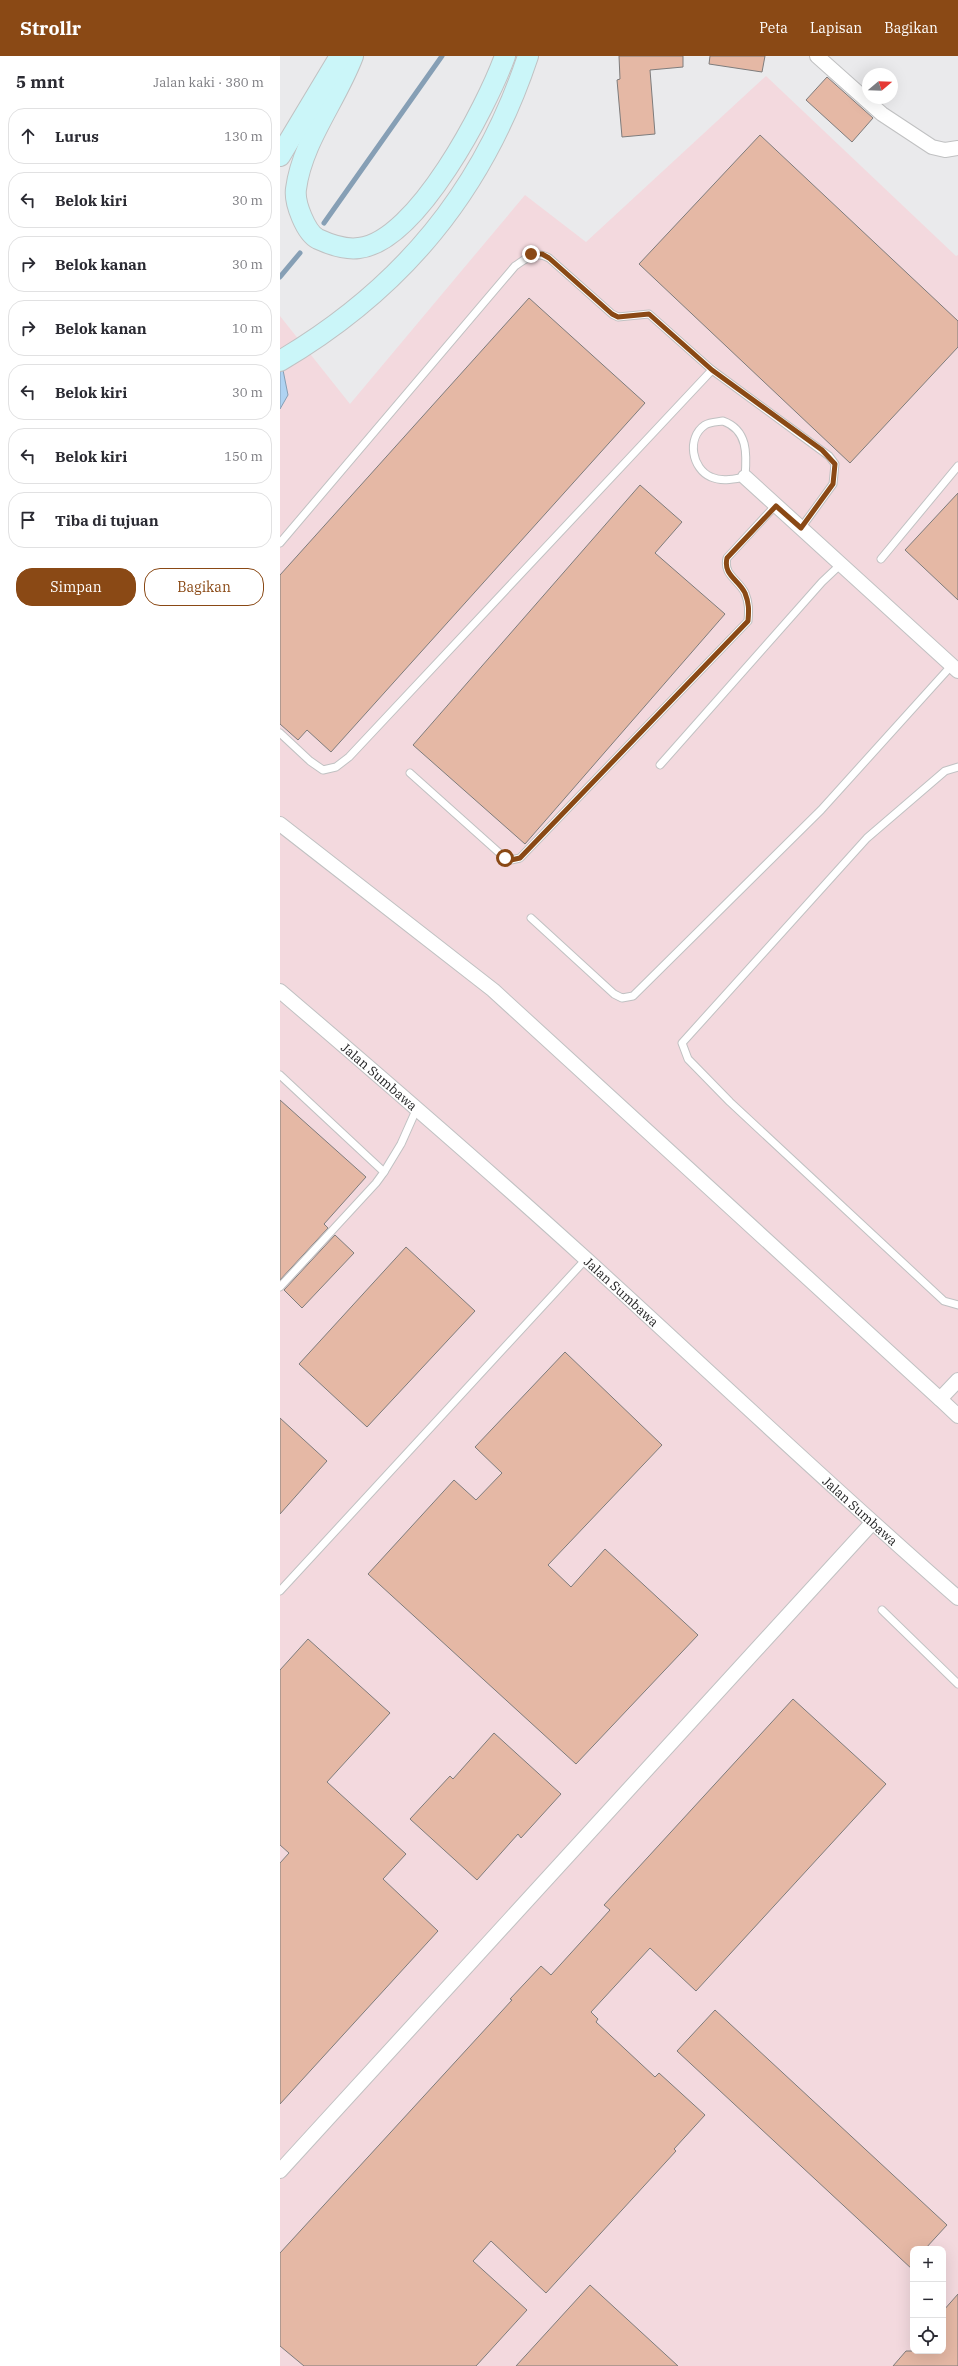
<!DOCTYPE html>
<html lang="id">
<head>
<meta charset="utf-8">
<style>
  :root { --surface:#fff; --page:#f2f2f3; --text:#2b2b33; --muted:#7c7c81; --line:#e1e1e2; --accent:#8a4915 }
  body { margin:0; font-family:"IBM Plex Serif",serif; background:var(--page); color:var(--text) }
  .controls { position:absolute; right:12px; bottom:12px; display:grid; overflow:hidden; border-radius:8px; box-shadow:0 4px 16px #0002 }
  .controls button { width:36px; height:36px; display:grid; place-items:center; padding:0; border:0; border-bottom:1px solid var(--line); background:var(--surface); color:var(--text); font:20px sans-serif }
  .compass { position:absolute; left:582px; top:12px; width:36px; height:36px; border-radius:50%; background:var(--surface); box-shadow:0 4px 16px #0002; rotate:71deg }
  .stop { position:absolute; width:12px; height:12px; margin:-9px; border:3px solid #8a4915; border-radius:50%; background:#fff }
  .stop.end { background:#8a4915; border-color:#fff; box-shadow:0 1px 4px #0008 }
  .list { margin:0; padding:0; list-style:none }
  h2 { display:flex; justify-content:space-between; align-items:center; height:52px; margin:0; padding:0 16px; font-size:17px }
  h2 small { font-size:13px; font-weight:400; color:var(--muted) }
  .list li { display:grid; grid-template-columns:26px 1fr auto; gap:12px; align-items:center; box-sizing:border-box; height:56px; margin:0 8px 8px; padding:0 8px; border:1px solid var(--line); border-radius:16px }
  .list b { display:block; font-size:15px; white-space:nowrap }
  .list em { font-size:13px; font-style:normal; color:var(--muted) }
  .actions { display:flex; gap:8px; padding:12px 16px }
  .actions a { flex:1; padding:9px 0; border:1px solid var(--accent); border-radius:16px; text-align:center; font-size:14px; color:var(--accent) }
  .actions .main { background:var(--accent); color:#fff }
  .icon { flex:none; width:22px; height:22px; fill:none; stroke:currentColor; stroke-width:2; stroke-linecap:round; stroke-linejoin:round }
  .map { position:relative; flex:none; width:678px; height:2310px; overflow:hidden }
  header { display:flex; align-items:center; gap:24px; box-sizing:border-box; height:56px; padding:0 20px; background:var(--accent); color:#fff }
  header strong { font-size:19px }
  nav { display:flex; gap:22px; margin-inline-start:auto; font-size:14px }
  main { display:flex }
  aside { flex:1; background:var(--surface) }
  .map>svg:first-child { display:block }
  .industrial { fill:#f3d9de; fill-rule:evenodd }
  .water { fill:#afd3f2; stroke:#869fb5 }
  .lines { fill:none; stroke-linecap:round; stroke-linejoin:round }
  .stream { stroke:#869fb5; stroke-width:5 }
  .building { fill:#e5b8a5; stroke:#7e7c7c }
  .service-casing { stroke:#c0c1c2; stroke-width:9 }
  .minor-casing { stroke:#c0c1c2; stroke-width:16 }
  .secondary-casing { stroke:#c0c1c2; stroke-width:22 }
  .service { stroke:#fff; stroke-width:7 }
  .minor { stroke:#fff; stroke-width:14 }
  .secondary { stroke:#cbf6f9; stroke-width:20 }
  .route { stroke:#8a4915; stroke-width:5 }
  .labels { text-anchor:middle; stroke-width:4; stroke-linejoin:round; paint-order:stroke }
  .street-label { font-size:13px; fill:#252526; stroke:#eaeaec }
</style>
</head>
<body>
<header>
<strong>Strollr</strong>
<nav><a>Peta</a><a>Lapisan</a><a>Bagikan</a></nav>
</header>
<main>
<aside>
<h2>5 mnt<small>Jalan kaki · 380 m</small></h2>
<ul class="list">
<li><svg class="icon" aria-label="ahead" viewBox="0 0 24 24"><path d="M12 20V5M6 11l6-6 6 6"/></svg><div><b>Lurus</b></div><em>130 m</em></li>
<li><svg class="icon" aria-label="left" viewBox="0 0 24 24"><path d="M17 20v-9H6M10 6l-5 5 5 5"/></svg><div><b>Belok kiri</b></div><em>30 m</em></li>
<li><svg class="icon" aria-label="right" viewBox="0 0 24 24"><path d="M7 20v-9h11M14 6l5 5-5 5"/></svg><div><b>Belok kanan</b></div><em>30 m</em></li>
<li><svg class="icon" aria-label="right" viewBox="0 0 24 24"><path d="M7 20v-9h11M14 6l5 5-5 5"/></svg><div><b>Belok kanan</b></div><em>10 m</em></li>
<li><svg class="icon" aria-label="left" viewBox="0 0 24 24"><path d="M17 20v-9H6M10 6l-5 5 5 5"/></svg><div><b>Belok kiri</b></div><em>30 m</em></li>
<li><svg class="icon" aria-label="left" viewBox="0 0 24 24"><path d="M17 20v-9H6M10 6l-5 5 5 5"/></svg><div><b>Belok kiri</b></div><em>150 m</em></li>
<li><svg class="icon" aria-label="arrive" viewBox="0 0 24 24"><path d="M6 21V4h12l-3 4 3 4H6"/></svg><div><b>Tiba di tujuan</b></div></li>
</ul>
<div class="actions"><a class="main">Simpan</a><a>Bagikan</a></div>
</aside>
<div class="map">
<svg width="678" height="2310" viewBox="0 0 678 2310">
  <rect width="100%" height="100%" fill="#eaeaec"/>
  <path class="industrial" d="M486 20 676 200 678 199V2310H0V260L70 348 245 139 306 186ZM633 2193H663V2295H633Z"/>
  <polygon class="water" points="0,311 3,314 8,339 0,353"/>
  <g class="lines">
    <g class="stream">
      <polyline points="44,167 162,0"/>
      <polyline points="0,221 20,197"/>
    </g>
  </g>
  <g class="building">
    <polygon points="339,0 403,0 403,11 370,14 375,78 342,81 337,24 340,23"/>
    <polygon points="430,0 485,0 482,16 429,8"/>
    <polygon points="547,21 593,62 572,86 526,44"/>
    <polygon points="480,79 678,265 678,291 570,407 359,208"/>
    <polygon points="249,242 365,347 51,696 27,674 18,684 0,668 0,519"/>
    <polygon points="360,429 402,466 375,497 445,558 245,788 133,689"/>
    <polygon points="678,437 678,544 625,494"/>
    <polygon points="0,1044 86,1121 44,1168 48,1172 0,1224"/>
    <polygon points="55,1179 74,1197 22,1252 4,1234"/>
    <polygon points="126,1191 195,1255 87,1371 19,1308"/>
    <polygon points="285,1296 382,1389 268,1509 291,1531 325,1493 418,1579 296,1708 88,1518 174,1424 196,1444 222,1417 195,1391"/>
    <polygon points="0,1362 47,1405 0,1458"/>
    <polygon points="28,1583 110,1657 47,1726 126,1798 103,1823 158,1875 0,2048 0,1807 9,1797 0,1789 0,1614"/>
    <polygon points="513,1643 606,1728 416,1935 370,1892 311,1956 318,1963 316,1966 375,2021 379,2017 425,2059 394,2093 396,2095 266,2237 211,2185 193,2205 247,2254 196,2310 24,2310 0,2290 0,2197 232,1944 230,1943 261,1910 271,1919 330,1854 324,1849"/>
    <polygon points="214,1677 281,1738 241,1782 238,1778 197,1824 130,1763 170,1720 173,1723"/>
    <polygon points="435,1954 667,2169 645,2193 633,2193 633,2214 397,1995"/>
    <polygon points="310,2229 398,2310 236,2310"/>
    <polygon points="678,2238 678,2310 613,2310 626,2295 663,2295 663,2255"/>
  </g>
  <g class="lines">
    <g class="service-casing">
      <g id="service">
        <polyline points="432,314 549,400 555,408 553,428 521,472"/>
        <path d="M443 365C468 374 467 398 465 421 454 423 442 426 431 421 412 413 406 382 425 369 430 366 437 366 443 365Z"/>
        <path d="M0 487 235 210C247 202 255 194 269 202L332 258 338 261 369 258 432 314 69 701 56 711 43 714 30 705 0 677"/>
        <polyline points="601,503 678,410"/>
        <polyline points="380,709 542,526 561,508"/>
        <polyline points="678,711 665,715 587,782 402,987 408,1003 450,1046 664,1245 678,1249"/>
        <path d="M130 717 225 802 231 804 240 802 468 565C469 554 469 547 465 537 458 523 443 519 447 502L496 449"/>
        <polyline points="251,862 334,938 342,942 353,940 541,754 672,609"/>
        <polyline points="0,1019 104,1116 96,1127 0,1231"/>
        <polyline points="104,1116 121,1088 137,1052"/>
        <polyline points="0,1535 306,1203"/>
        <polyline points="602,1554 678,1628"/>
      </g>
    </g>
    <g class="minor-casing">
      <g id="minor">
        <polyline points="537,0 602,58 652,91 665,94 678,92"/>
        <polyline points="465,421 678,615"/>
        <polyline points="0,768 213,934 660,1343"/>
        <path id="s1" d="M0 935C103 1023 206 1112 306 1203 430 1316 552 1432 678 1542"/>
        <polyline points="678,1324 660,1343 678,1360"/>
        <polyline points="0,2115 592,1467"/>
      </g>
    </g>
    <g class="secondary-casing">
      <g id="secondary">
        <path d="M73 0C56 45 22 86 16 133 14 147 26 177 38 183 51 189 65 194 79 192 137 186 207 50 225 0"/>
        <polyline points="0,100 60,0"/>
        <path d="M0 305C122 233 203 135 248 0"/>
      </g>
    </g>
    <use href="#service" class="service"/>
    <use href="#minor" class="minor"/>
    <use href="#secondary" class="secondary"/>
  </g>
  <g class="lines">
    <path class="route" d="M225 802 231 804 240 802 468 565C469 554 469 547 465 537 458 523 443 519 447 502L496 450 521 472 553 428 555 408 542 394 432 314 369 258 338 261 332 258 269 202 262 198H251"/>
  </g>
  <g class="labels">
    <g class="street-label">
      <text dy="5" stroke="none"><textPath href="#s1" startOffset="131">Jalan Sumbawa</textPath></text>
      <text dy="5" stroke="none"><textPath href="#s1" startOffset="455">Jalan Sumbawa</textPath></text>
      <text dy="5" stroke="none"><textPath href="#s1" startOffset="779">Jalan Sumbawa</textPath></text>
    </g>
  </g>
</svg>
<div class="controls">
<button>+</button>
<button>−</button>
<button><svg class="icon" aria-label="locate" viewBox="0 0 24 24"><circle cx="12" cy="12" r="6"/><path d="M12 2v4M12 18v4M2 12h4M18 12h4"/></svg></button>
</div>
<svg class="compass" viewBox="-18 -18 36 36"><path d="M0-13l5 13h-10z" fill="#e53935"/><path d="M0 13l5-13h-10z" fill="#7c7c81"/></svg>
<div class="stop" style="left:225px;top:802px"></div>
<div class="stop end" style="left:251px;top:198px"></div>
</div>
</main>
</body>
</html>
